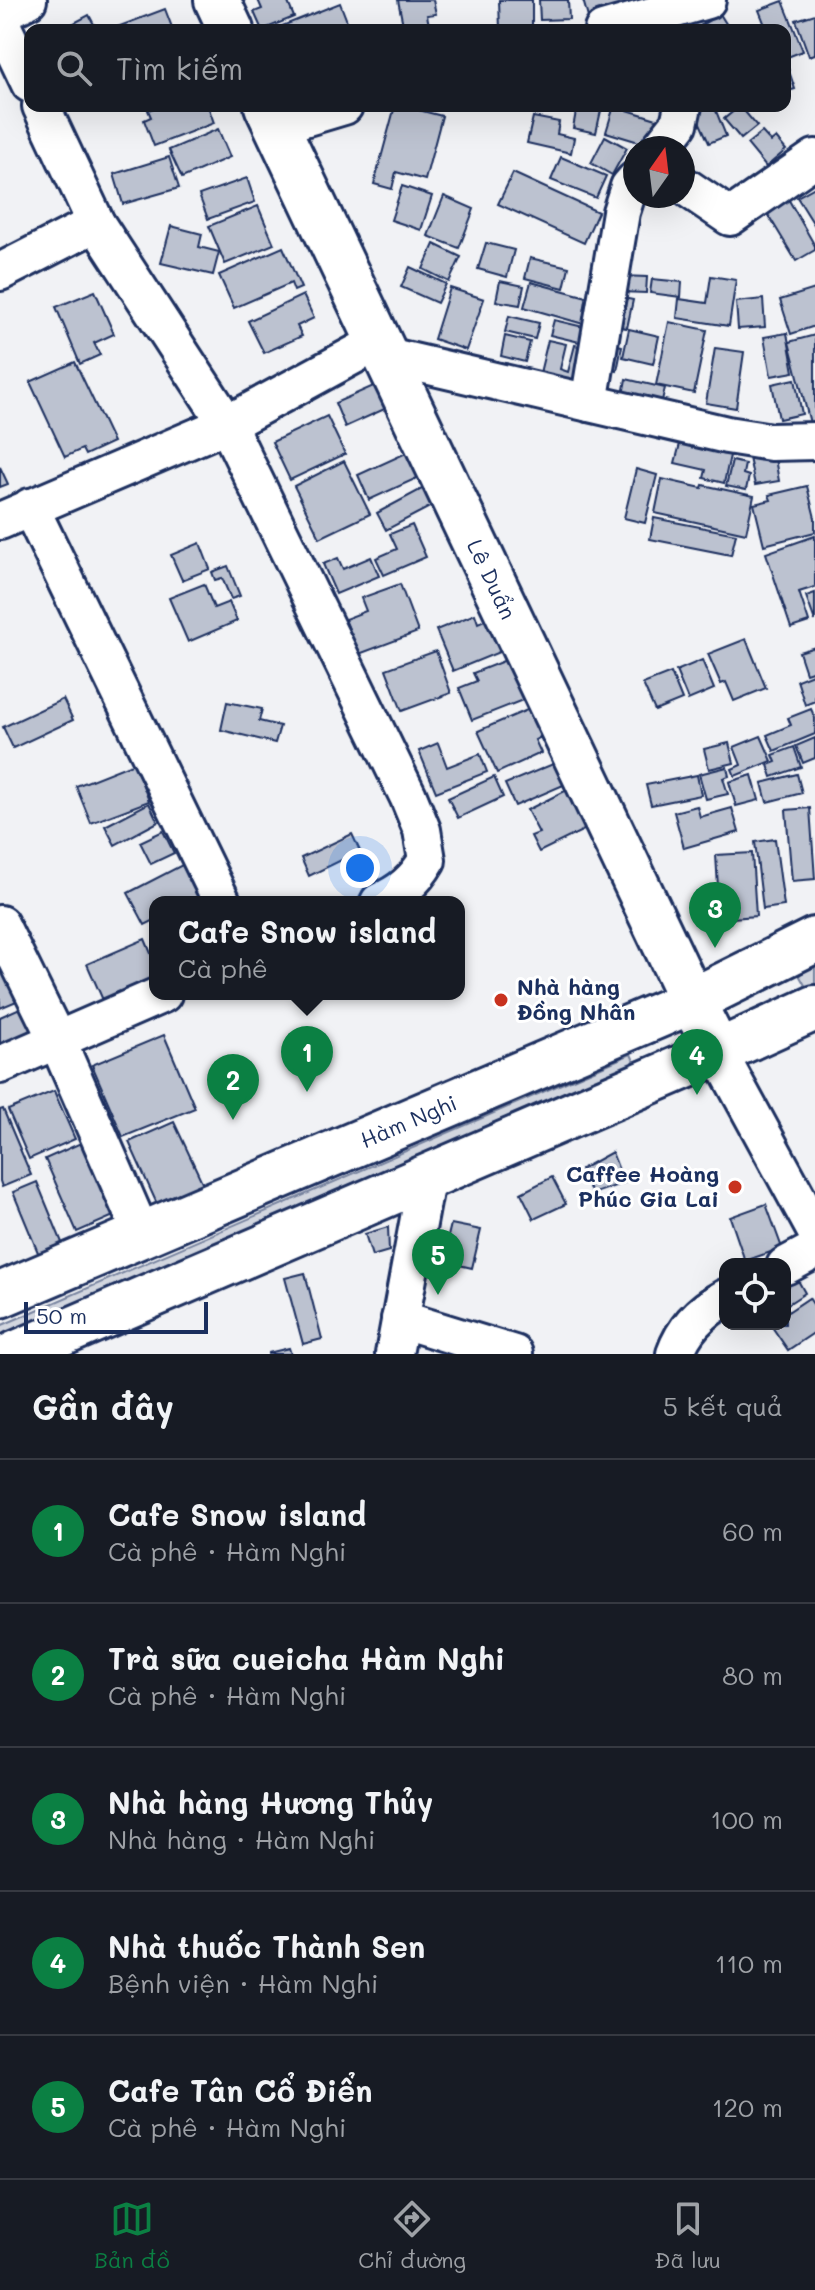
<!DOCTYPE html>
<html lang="vi">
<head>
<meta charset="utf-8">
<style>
  :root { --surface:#171b24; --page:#242831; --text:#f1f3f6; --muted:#9ea1a6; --line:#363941; --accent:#0b8043 }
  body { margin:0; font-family:Mali,sans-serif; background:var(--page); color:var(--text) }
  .controls { position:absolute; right:24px; bottom:24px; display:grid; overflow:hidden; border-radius:16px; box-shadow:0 8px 32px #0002 }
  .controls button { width:72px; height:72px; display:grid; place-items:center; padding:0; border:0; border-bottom:2px solid var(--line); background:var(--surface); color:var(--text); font:40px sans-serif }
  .compass { position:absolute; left:623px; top:136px; width:72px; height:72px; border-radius:50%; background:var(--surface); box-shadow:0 8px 32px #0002; rotate:14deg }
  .scale { position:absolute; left:24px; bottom:20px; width:184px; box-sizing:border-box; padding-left:8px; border:4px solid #1b2f5e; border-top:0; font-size:22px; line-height:28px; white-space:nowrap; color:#1b2f5e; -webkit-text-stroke:6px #fff; paint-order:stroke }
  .you { position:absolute; left:360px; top:868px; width:28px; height:28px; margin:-20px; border:6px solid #fff; border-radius:50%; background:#1a73e8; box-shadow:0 0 0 12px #1a73e833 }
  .badge { display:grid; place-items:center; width:52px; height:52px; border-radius:50%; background:var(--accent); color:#fff; font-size:26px; font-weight:700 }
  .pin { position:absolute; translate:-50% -66px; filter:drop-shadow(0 2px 4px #0008) }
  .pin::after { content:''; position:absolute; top:42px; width:28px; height:24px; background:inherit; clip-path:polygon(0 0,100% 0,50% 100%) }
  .popup { position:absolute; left:149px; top:896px; width:316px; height:104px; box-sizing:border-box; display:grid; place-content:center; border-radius:16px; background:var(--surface); filter:drop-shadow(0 2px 6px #0005); font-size:26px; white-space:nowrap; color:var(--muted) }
  .popup b { font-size:30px; color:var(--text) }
  .popup::after { content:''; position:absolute; left:50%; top:100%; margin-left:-16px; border:16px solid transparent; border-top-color:var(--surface) }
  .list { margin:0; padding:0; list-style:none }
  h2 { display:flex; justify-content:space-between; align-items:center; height:104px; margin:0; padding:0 32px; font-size:34px }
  h2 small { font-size:26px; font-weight:400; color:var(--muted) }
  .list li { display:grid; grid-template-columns:52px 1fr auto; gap:24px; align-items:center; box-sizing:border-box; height:144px; padding:0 32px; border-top:2px solid var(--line) }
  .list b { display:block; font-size:30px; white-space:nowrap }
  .list p { margin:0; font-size:26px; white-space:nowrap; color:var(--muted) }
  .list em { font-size:26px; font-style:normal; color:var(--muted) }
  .icon { flex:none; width:44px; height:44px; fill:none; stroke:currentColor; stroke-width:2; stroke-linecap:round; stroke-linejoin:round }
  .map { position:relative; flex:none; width:815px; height:1354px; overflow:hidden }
  .search { position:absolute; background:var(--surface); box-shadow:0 8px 32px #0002; left:24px; right:24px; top:24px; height:88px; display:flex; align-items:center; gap:20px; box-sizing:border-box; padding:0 28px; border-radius:16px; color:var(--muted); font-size:30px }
  .sheet { height:824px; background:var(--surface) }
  nav { display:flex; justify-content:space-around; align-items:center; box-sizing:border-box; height:112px; border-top:2px solid var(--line); background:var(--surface); font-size:22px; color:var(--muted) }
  nav a { display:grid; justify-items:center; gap:4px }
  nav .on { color:var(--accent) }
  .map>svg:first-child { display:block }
  .green { fill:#d2d6df; stroke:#76829e; stroke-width:2 }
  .building { fill:#bcc2d0; stroke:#1b2f5e; stroke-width:2 }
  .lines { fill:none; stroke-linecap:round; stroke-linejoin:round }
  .minor-casing { stroke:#1b2f5e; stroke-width:42 }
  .major-casing { stroke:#1b2f5e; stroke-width:50 }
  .minor { stroke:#fff; stroke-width:36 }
  .major { stroke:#fff; stroke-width:44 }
  .poi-dot { fill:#c8321e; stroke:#fff; stroke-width:3 }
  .labels { text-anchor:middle; stroke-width:6; stroke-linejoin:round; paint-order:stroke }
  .street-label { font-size:22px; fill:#1b2f5e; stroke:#fff }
  .poi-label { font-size:22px; font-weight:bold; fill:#1b2f5e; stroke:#fff; text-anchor:start }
</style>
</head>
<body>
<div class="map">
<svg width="815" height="1354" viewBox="0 0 815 1354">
  <rect width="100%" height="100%" fill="#f1f2f5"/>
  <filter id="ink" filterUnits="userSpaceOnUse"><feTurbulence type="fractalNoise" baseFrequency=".0125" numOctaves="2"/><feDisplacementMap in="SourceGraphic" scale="16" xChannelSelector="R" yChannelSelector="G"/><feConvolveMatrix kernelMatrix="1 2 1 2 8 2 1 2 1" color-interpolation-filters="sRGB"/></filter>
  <g filter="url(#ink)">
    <g class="green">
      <polygon points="815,965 815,991 810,994 798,973"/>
      <polygon points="631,1054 638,1070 0,1344 0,1326"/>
    </g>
    <g class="building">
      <polygon points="258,0 287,0 294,17 262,30 254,12 262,9"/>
      <polygon points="398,0 433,0 436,14 427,15 429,25 404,30"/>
      <polygon points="499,0 532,0 532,30 500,30"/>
      <polygon points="539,0 568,0 569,19 540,20"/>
      <polygon points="583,0 626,0 629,11 589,21"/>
      <polygon points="783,1 803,51 785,58 785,30 767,30 759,10"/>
      <polygon points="340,3 350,29 278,30 277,28"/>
      <polygon points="165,9 173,30 112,30 112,29"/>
      <polygon points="720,14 730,30 703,30 700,26"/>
      <polygon points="815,14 815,54 809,56 796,20"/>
      <polygon points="89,15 97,30 61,30"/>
      <polygon points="787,65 795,89 785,92 785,66"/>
      <polygon points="159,106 208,106 214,123 154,146 144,120 151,117 148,110"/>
      <polygon points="395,106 403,106 442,116 425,180 396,172 392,189 374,184"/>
      <polygon points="577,106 602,106 596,133 573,128"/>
      <polygon points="614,106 660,120 652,146 606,132"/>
      <polygon points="703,106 714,106 726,136 709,143 694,110"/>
      <polygon points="740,106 757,126 741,139 724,119"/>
      <polygon points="533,117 559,122 557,134 574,138 571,153 527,143"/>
      <polygon points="218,129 230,157 182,178 169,150"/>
      <polygon points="762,132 771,142 776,138 786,150 766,167 747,144"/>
      <polygon points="605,136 627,148 612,175 591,163"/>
      <polygon points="169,157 179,188 123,204 114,174"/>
      <polygon points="561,157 606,176 596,198 551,180"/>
      <polygon points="513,173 598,212 584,243 498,204"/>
      <polygon points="247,178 255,202 208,219 199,195"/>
      <polygon points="402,186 432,196 421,230 391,220"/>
      <polygon points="815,187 815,226 797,197"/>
      <polygon points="786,195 815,246 815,250 796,261 764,208"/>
      <polygon points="444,196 474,209 459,248 428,236"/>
      <polygon points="258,206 274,244 225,264 209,226"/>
      <polygon points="171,226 202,234 199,247 219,252 213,275 161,263"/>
      <polygon points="486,243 514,250 507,277 478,269"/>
      <polygon points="434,244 461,257 449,282 423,269"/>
      <polygon points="283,247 301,288 294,291 291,283 234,308 219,275"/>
      <polygon points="530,258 569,267 564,288 525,278"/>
      <polygon points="410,267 446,284 437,303 401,287"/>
      <polygon points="621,276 647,277 646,293 620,292"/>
      <polygon points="711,276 736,280 729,326 677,318 679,299 707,303"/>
      <polygon points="652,279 682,282 681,297 650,293"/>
      <polygon points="500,281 524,286 520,305 496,301"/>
      <polygon points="531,282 602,301 594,327 524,307"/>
      <polygon points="450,288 484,299 466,350 434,339"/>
      <polygon points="815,289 815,326 791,334 780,300"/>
      <polygon points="95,291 114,334 94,343 100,355 80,364 56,307"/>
      <polygon points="303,295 314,318 297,326 302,336 264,353 248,321"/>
      <polygon points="614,296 633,300 627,328 608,325"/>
      <polygon points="763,299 765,327 738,329 736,302"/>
      <polygon points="509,316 539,323 535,339 505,332"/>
      <polygon points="554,320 596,330 592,345 550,335"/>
      <polygon points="669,322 707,330 694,393 656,385"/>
      <polygon points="629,329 659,336 653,364 623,357"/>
      <polygon points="787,333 794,372 771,376 764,337"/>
      <polygon points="815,335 815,422 810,423 789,342"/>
      <polygon points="505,336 530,342 525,362 501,356"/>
      <polygon points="548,340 566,344 560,369 568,372 575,345 594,350 585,388 539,377"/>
      <polygon points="605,342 622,346 617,371 600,367"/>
      <polygon points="715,348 744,352 736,408 706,403"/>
      <polygon points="75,362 113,442 85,455 82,449 65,457 30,382"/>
      <polygon points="626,379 665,388 660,409 622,400"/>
      <polygon points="795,379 802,414 779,419 772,384"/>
      <polygon points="378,384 389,407 345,427 335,403"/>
      <polygon points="327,416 345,454 290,480 272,442"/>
      <polygon points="681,440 731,451 724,483 704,478 706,470 675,463"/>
      <polygon points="417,448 428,473 369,500 358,475"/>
      <polygon points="774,453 779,481 755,485 749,458"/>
      <polygon points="344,461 370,514 320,538 294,486"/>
      <polygon points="732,461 745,464 743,474 749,476 746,490 726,486"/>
      <polygon points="0,467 8,484 0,487"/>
      <polygon points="636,469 657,475 645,523 624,518"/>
      <polygon points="662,479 702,488 703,485 754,496 746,533 655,513"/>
      <polygon points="433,483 443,500 386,530 377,513"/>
      <polygon points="807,486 815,518 815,532 764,545 754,504 771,500 769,495"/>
      <polygon points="654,518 736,534 731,555 650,539"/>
      <polygon points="412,525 426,557 384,575 376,558 397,549 390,534"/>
      <polygon points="815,536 815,587 799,592 809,622 791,628 766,553"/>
      <polygon points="200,543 210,569 182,580 171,555"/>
      <polygon points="371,557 379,576 336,594 323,564 338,558 343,569"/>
      <polygon points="228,566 240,596 231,599 222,578 215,580 212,572"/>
      <polygon points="204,584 214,608 229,602 237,621 188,642 169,598"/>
      <polygon points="400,584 418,632 359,654 345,619 366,611 361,598"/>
      <polygon points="815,593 815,621 806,596"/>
      <polygon points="475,614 478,623 496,615 509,648 453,671 436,630"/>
      <polygon points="746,639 766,688 734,701 726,682 721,684 708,654"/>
      <polygon points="815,647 815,670 806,673 799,652"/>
      <polygon points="436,651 451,693 402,711 386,669"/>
      <polygon points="516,656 533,696 472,720 459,688 477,681 473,673"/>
      <polygon points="702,660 714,689 688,700 676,671"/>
      <polygon points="671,673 682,700 655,711 643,684"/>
      <polygon points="815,673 815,701 805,705 797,680"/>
      <polygon points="63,699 73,720 13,748 3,727"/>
      <polygon points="227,702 262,709 259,721 280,726 275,743 221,730"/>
      <polygon points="541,704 553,731 535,740 541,753 497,773 478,731"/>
      <polygon points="811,709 815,718 815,734 774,751 767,735 791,725 788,718"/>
      <polygon points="761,736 772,761 735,776 732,769 741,765 734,747"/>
      <polygon points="815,738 815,758 803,763 796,746"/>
      <polygon points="438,743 447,767 480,754 487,772 436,792 419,751"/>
      <polygon points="729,743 734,763 709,769 704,749"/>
      <polygon points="794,747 801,767 772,777 768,765 776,762 773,755"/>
      <polygon points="565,759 575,780 515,806 505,784"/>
      <polygon points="134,763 149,801 91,823 76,786"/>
      <polygon points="727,767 729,776 723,778 728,794 706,799 699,774"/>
      <polygon points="797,774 802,793 767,802 762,783"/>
      <polygon points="697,775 701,795 651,805 646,785"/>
      <polygon points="752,775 759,800 736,806 729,782"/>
      <polygon points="494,777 503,797 458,818 448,798"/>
      <polygon points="573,787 588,828 539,852 531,836 539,833 527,810"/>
      <polygon points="149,803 158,822 115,845 105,826"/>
      <polygon points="697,806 700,817 732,808 739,832 684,848 674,812"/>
      <polygon points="810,808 815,879 792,881 786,810"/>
      <polygon points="163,831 174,853 151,864 140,842"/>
      <polygon points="352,834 360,851 309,876 301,858"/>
      <polygon points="775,839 784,906 763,909 755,842"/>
      <polygon points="752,853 756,916 720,919 716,855"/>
      <polygon points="184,864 201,896 189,902 155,902 155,920 145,925 128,893"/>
      <polygon points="145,939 155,963 155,986 106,1007 87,964"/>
      <polygon points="0,961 19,1000 0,1008"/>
      <polygon points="22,1007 34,1035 0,1050 0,1017"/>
      <polygon points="164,1035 195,1108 123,1137 92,1065"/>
      <polygon points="54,1091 75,1139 29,1159 8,1110"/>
      <polygon points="3,1109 31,1175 2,1187 0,1181 0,1110"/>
      <polygon points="174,1122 203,1184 157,1204 129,1142"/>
      <polygon points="83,1142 116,1215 77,1232 45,1159"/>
      <polygon points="612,1152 624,1183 592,1194 581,1169"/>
      <polygon points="552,1177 566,1204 534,1219 521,1193"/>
      <polygon points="37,1182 63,1245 39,1255 13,1192"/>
      <polygon points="766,1204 782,1248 745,1261 730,1217"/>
      <polygon points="451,1224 481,1230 472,1268 442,1261"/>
      <polygon points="388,1227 389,1251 372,1256 365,1234"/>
      <polygon points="790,1266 805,1293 785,1306 785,1269"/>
      <polygon points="305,1273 322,1339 303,1344 285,1278"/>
      <polygon points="809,1298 815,1307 815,1332 788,1350 770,1324 785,1324 785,1314"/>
      <polygon points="289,1348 291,1354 268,1354 268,1353"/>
    </g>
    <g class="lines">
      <g class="minor-casing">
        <g id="minor">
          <polyline points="0,14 28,0"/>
          <polyline points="0,21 30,84"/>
          <polyline points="603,30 707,0"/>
          <path d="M41 106 96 223 227 424 408 796 422 830 427 860C415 881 400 893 379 902"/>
          <polyline points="277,126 344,106"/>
          <polyline points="660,148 679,124 683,106"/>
          <polyline points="683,185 730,217 815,158"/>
          <polyline points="0,272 96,223"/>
          <polyline points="387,356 727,435 771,442 815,441"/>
          <polyline points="589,403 621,212 629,187 635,180"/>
          <polyline points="30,507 222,902"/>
          <polyline points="0,521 227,424 380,341"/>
          <polyline points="0,924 57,1040 142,1235"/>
          <polyline points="718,1052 815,1230"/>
          <polyline points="0,1065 163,994"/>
          <polyline points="785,1266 815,1250"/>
          <polyline points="400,1319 514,1354"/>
          <polyline points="394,1354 427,1175"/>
          <path d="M675 1354C684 1328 701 1311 725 1298"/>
        </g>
      </g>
      <g class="major-casing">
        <g id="major">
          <polyline points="217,0 231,30"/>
          <path id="s1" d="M267 106 692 1001 718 1052"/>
          <path id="s2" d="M0 1295 692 1001 815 940"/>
          <polyline points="15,1354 718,1052 815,1008"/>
        </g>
      </g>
      <use href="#minor" class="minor"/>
      <use href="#major" class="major"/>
    </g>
  </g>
  <g class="poi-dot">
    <circle cx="501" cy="1000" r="8"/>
    <circle cx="735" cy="1187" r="8"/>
  </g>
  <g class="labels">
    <g class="street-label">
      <text dy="8" stroke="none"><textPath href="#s1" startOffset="524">Lê Duẩn</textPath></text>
      <text dy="8" stroke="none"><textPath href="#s2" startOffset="444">Hàm Nghi</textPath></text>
    </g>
    <g class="poi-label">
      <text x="517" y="995">Nhà hàng<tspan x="517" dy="25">Đồng Nhân</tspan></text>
      <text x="719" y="1182" text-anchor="end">Caffee Hoàng<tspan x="719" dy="25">Phúc Gia Lai</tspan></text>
    </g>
  </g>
</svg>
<div class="controls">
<button><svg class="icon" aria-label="locate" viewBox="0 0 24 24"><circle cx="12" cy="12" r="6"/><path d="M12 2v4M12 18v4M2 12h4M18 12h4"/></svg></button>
</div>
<svg class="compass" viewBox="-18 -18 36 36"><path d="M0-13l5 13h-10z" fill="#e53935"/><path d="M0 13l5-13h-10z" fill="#9ea1a6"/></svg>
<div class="scale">50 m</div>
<div class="you"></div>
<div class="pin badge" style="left:307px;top:1092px">1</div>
<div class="popup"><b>Cafe Snow island</b>Cà phê</div>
<div class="pin badge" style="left:233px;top:1120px">2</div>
<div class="pin badge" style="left:715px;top:948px">3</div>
<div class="pin badge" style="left:697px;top:1095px">4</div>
<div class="pin badge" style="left:438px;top:1295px">5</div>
<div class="search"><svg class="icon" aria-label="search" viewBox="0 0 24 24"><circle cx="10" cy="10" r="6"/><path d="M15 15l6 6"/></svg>Tìm kiếm</div>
</div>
<section class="sheet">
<h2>Gần đây<small>5 kết quả</small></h2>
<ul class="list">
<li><span class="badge">1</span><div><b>Cafe Snow island</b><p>Cà phê · Hàm Nghi</p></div><em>60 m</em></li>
<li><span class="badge">2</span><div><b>Trà sữa cueicha Hàm Nghi</b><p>Cà phê · Hàm Nghi</p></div><em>80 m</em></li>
<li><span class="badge">3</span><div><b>Nhà hàng Hương Thủy</b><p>Nhà hàng · Hàm Nghi</p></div><em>100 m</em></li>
<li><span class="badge">4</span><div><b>Nhà thuốc Thành Sen</b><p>Bệnh viện · Hàm Nghi</p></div><em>110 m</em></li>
<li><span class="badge">5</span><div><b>Cafe Tân Cổ Điển</b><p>Cà phê · Hàm Nghi</p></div><em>120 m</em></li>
</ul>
</section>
<nav>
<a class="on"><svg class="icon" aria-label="map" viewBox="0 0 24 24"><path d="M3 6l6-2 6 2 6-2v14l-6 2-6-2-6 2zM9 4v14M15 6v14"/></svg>Bản đồ</a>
<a><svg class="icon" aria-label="directions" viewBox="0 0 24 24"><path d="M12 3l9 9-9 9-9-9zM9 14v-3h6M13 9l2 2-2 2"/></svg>Chỉ đường</a>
<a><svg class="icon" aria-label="saved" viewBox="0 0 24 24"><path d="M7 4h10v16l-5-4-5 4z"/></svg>Đã lưu</a>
</nav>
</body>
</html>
